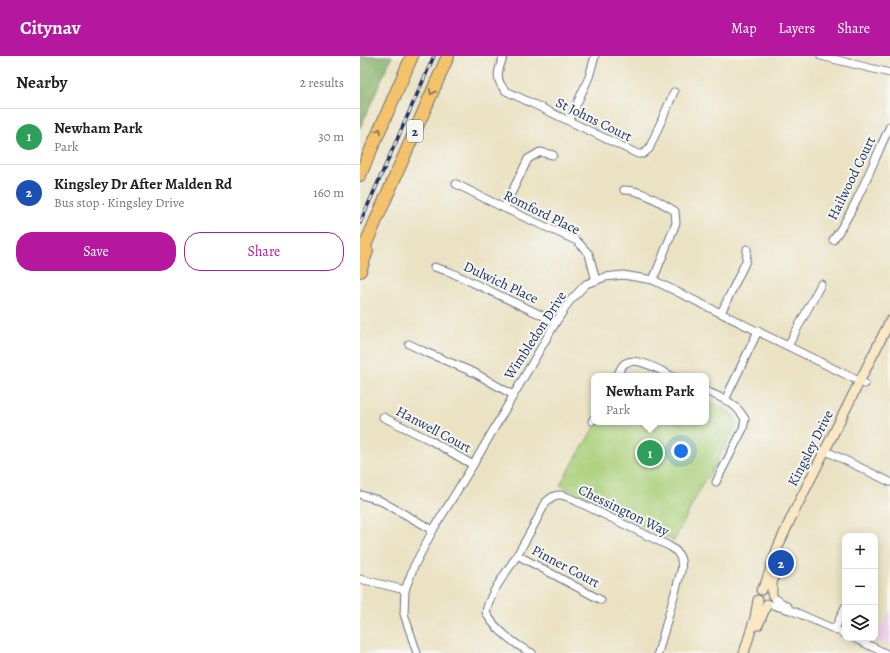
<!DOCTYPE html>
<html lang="en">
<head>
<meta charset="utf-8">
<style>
  :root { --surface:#fff; --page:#f2f2f2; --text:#202124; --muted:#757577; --line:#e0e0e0; --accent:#b5179e }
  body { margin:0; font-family:Alegreya,serif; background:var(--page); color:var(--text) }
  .controls { position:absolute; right:12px; bottom:12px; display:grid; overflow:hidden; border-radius:8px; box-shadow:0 2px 10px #0003 }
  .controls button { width:36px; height:36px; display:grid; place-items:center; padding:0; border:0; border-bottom:1px solid var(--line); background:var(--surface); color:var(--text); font:20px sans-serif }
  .you { position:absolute; left:321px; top:395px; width:14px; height:14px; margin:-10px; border:3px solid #fff; border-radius:50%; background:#1a73e8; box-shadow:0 0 0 6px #1a73e833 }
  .badge { display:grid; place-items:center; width:26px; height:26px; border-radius:50%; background:var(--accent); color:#fff; font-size:13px; font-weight:700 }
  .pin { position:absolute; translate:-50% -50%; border:2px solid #fff; box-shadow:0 1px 4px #0006 }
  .popup { position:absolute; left:231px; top:317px; width:118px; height:52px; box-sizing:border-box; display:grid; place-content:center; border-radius:8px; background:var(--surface); filter:drop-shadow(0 1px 3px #0005); font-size:13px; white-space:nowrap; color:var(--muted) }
  .popup b { font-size:15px; color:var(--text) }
  .popup::after { content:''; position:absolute; left:50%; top:100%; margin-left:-8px; border:8px solid transparent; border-top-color:var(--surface) }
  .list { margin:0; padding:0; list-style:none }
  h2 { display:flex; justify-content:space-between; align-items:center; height:52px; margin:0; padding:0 16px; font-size:17px }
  h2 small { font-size:13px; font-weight:400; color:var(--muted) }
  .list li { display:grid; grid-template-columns:26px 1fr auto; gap:12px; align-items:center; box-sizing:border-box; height:56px; padding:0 16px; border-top:1px solid var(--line) }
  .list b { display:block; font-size:15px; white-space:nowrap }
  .list p { margin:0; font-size:13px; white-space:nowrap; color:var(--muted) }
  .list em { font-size:13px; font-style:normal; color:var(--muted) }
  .actions { display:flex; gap:8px; padding:12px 16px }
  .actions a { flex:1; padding:9px 0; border:1px solid var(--accent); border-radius:16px; text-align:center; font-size:14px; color:var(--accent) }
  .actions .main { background:var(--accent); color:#fff }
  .icon { flex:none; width:22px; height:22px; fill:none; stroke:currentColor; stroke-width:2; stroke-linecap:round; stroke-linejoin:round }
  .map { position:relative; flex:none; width:530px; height:597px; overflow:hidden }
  header { display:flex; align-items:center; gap:24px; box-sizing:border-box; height:56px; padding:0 20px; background:var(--accent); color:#fff }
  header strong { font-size:19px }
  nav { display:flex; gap:22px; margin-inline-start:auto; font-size:14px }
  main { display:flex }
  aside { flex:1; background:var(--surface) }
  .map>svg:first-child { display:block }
  .built { fill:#ebd1eb }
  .green { fill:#abd07a; stroke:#63806c }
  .forest { fill:#88b26a; stroke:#527064 }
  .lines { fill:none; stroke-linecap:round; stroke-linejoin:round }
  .street-casing { stroke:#646e81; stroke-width:9 }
  .secondary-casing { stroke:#646e81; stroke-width:11 }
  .highway-casing { stroke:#646e81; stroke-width:14 }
  .street { stroke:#fff; stroke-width:7 }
  .secondary { stroke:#fae7c3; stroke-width:9 }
  .highway { stroke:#f3c26a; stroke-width:12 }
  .rail-casing { stroke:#1b2f5e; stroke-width:3.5 }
  .rail { stroke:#f6f6f2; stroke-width:2; stroke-dasharray:6; stroke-linecap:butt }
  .oneway { stroke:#7c7163 }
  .labels { text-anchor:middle; stroke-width:4; stroke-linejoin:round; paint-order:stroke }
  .shield { fill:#f6f6f2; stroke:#5d6b8a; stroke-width:1 }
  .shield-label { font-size:13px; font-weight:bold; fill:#1b2f5e }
  .street-label { font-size:14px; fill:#1b2f5e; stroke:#f6f6f2 }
</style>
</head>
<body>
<header>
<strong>Citynav</strong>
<nav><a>Map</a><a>Layers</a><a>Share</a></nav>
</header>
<main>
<aside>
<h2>Nearby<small>2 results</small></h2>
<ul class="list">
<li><span class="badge" style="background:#2e9e5b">1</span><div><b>Newham Park</b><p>Park</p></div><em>30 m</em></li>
<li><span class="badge" style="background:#1a4fb4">2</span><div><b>Kingsley Dr After Malden Rd</b><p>Bus stop · Kingsley Drive</p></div><em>160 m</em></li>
</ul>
<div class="actions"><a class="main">Save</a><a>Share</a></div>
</aside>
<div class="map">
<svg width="530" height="597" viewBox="0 0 530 597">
  <rect width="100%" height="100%" fill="#f6f6f2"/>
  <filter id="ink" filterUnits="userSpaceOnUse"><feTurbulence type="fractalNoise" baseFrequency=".025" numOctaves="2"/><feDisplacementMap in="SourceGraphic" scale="8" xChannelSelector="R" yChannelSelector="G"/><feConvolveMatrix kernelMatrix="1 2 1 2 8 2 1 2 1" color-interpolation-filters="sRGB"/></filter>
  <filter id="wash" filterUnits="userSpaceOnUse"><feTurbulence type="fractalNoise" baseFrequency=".012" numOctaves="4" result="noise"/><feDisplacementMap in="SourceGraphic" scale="16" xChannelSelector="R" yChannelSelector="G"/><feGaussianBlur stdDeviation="0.9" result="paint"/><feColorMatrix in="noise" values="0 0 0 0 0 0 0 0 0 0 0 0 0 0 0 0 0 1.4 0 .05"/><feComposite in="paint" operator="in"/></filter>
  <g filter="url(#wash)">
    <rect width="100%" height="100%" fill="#ebe2c3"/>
    <polygon class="built" points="530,554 530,591 515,584"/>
    <polygon class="green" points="346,344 361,351 374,360 376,369 350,419 344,425 314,485 200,429 232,375 239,366 346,366"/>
    <polygon class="forest" points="0,0 32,0 0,72"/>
  </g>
  <g filter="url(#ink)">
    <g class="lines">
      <g class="street-casing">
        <g id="street">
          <path d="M144 0C138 13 134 24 146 35L278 98H283L289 93 314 36"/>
          <polyline points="461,0 530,17"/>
          <polyline points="209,65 229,21 235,0"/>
          <polyline points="96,128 144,152 217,185 229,198 236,225"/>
          <path d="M264 134C282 134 300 146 315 155L316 167 293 224"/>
          <polyline points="144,152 168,103 180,96 193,99"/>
          <path d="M473 184C496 153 513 106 530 70"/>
          <polyline points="74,211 90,216 196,266"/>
          <polyline points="361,257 386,205 387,193"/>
          <polyline points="49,288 63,295 115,317 153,339"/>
          <polyline points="428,290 461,228"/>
          <path d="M257 320C259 317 260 312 263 309 274 298 301 315 312 320"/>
          <path d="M346 335C364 343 375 346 385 363L383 373 356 426"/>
          <polyline points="365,344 398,275"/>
          <polyline points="23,361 70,384 113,409"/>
          <polyline points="232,365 234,362"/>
          <polyline points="464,394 530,426"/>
          <polyline points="1,439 19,444 73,474"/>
          <polyline points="157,499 241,544"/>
          <polyline points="0,523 45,534"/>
          <polyline points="413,541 428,551"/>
          <polyline points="409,548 433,555 485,578"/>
          <polyline points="475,573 485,551"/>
          <polyline points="494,582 525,597"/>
          <polyline points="57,597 44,558 45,534 54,510 73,474 113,409 196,266 209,246 226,228 245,221 263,219 293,224 505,328"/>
          <path d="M172 597C158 591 132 571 126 556 130 535 147 517 157 499 168 481 177 464 186 446 197 435 204 439 216 445L309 490C320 496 323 504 321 515L298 597"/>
        </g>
      </g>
      <g class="secondary-casing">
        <g id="secondary">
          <polyline points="401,534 405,529 417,493 431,462 530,265"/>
          <polyline points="412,538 412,528 415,516"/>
          <polyline points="398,569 407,548"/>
          <polyline points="384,597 395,561 398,544"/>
        </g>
      </g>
      <g class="highway-casing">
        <g id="highway">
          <polyline points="0,119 52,0"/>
          <polyline points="0,201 88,0"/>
          <polyline points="0,215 7,195"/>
        </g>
      </g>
      <use href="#street" class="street"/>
      <use href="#secondary" class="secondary"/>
      <use href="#highway" class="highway"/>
      <g class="rail-casing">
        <polyline id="rail" points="0,167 74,0"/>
      </g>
      <use href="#rail" class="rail"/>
    </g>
    <defs><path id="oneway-chevron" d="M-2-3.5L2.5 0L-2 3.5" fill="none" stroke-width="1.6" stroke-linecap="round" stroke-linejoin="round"/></defs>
    <g class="oneway">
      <use href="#oneway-chevron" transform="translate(72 36) rotate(113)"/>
      <use href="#oneway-chevron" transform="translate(19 75) rotate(-67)"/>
    </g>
  </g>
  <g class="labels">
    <rect class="shield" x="47" y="64" width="16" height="22" rx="3"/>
    <g class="shield-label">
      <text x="55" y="80">2</text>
    </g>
    <g class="street-label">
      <text transform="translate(234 63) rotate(26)" y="5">St Johns Court</text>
      <text transform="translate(491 122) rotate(-64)" y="5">Hailwood Court</text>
      <text transform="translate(182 156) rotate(26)" y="5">Romford Place</text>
      <text transform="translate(141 226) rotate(25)" y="5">Dulwich Place</text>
      <text transform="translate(175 279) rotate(-57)" y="5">Wimbledon Drive</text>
      <text transform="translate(74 373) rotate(28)" y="5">Hanwell Court</text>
      <text transform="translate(450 392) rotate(-63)" y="5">Kingsley Drive</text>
      <text transform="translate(264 454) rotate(26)" y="5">Chessington Way</text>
      <text transform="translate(206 510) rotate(28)" y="5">Pinner Court</text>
    </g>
  </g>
</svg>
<div class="controls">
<button>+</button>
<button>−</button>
<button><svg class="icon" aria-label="layers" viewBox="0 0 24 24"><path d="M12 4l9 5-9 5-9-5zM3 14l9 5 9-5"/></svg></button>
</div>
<div class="you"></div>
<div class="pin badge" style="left:290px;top:397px;background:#2e9e5b">1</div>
<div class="popup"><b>Newham Park</b>Park</div>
<div class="pin badge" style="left:421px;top:507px;background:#1a4fb4">2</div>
</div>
</main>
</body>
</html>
